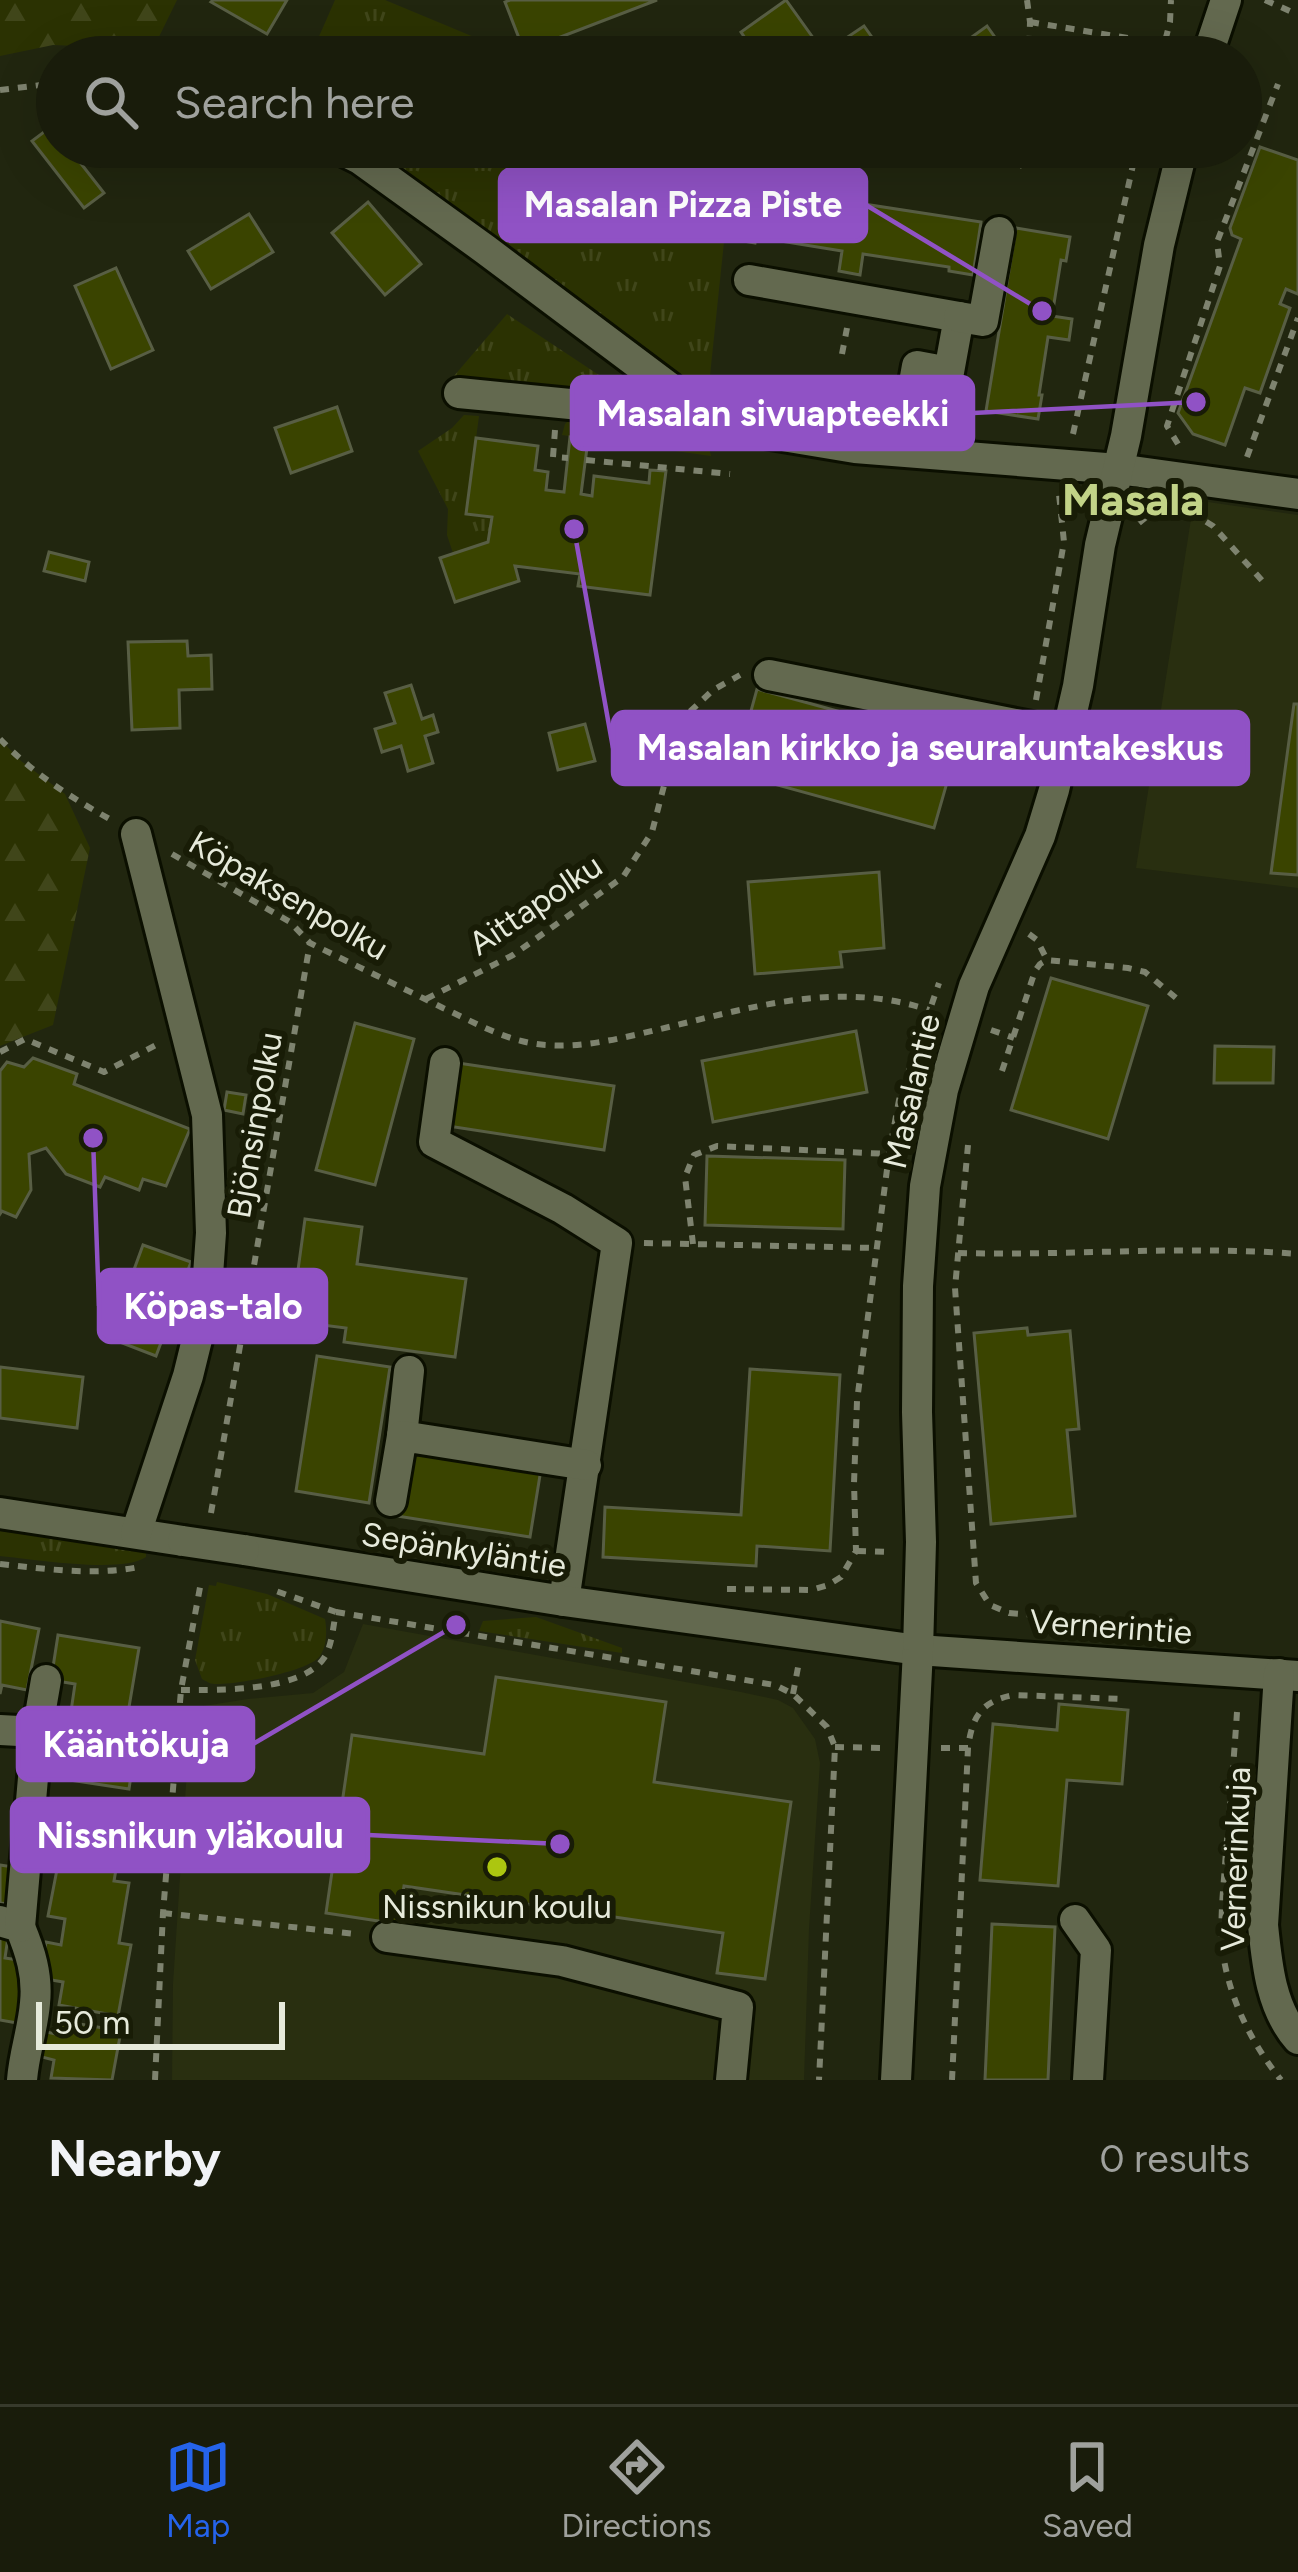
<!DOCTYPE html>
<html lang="en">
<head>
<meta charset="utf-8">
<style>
  :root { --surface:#191c0b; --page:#262919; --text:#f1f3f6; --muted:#9fa19d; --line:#373a2c; --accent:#2563eb }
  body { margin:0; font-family:Figtree,sans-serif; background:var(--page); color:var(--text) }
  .scale { position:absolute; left:36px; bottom:30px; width:249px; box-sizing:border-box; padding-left:12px; border:6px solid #e6eadb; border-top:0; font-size:33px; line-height:42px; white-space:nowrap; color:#e6eadb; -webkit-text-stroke:9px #181c06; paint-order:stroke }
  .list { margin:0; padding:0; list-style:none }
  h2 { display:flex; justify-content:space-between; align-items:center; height:156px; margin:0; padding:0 48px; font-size:51px }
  h2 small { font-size:39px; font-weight:400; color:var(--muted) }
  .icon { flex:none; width:66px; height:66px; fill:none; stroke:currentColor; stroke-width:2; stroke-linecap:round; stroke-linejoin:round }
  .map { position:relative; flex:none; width:1298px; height:2080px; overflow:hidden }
  .search { position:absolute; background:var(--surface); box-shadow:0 12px 48px #0002; left:36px; right:36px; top:36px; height:132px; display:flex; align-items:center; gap:30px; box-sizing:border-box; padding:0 42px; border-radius:66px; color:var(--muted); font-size:45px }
  .sheet { height:324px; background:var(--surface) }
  nav { display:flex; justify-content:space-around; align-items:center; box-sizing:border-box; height:168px; border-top:3px solid var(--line); background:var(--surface); font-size:33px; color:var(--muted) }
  nav a { display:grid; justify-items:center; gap:6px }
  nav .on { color:var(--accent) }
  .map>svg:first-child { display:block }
  .built { fill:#292f10 }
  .grass { fill:url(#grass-tufts) }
  .forest { fill:url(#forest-firs) }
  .building { fill:#3a4400; stroke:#585e44; stroke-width:3 }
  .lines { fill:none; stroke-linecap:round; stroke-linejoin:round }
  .minor-casing { stroke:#0b0f00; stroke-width:36 }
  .path { stroke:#7e836f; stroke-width:6; stroke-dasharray:9 9; stroke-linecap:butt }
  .minor { stroke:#63694f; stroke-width:30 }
  .minor-bridge-casing { stroke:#0b0f00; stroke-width:36; stroke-linecap:butt }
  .minor-bridge { stroke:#63694f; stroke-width:30 }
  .poi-dot { fill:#acc610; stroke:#181c06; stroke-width:4.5 }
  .labels { text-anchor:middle; stroke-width:12; stroke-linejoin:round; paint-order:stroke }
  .street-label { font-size:33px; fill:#e6eadb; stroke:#181c06 }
  .poi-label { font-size:33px; fill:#e6eadb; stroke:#181c06 }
  .district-label { font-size:45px; font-weight:bold; fill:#c2d387; stroke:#181c06 }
  .leader { fill:none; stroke:#9052c5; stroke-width:4.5 }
  .callout-dot { fill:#9052c5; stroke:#181c06; stroke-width:4.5 }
  .callout { fill:#9052c5; stroke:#9052c5; stroke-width:4.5 }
  .callout-label { font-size:36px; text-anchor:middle; font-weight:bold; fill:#fff }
</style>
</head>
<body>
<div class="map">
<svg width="1298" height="2080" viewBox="0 0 1298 2080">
  <defs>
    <pattern id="grass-tufts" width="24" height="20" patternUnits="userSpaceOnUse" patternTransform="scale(3)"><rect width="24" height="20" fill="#2b3202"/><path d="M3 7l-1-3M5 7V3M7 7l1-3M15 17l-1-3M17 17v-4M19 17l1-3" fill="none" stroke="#40461a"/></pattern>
    <pattern id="forest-firs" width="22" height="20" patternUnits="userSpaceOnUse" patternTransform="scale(3)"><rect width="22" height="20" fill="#2b3202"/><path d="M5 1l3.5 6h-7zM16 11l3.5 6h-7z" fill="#40461a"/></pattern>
  </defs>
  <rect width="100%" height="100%" fill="#21260f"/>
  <g class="built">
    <polygon points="1194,500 1298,515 1298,888 1136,868"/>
    <polygon points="363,1624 741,1692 778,1700 793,1708 815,1739 820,1763 809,1929 804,2080 172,2080 173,1984 191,1708 248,1699 313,1693 344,1672"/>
  </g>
  <g class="grass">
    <polygon points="335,0 385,0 522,57 310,57"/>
    <polygon points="353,147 734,147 708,394 682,382"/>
    <polygon points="507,314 617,387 617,393 454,376"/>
    <polygon points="464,415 479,416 466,513 492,517 488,542 453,553 447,535 448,509 418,451 452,428"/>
    <polygon points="573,416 688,432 709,448 711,456 562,435 565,424"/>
    <path d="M0 1531 142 1551 146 1553V1557C121 1574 33 1559 0 1556Z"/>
    <path d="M217 1582 267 1594 325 1619C327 1630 327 1646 320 1656 310 1671 239 1684 220 1684 209 1684 212 1684 202 1679L195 1660 209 1585 216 1586Z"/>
    <polygon points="536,1617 622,1648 622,1653 479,1631 483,1621"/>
  </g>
  <g class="forest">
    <polygon points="0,0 177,0 153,49 53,45 0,56"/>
    <polygon points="0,739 21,761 65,794 90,848 53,1025 0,1046"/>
  </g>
  <g class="building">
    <polygon points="213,0 287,0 267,34 211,2"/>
    <polygon points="510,0 657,0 524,51 505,2"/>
    <polygon points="786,0 824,53 864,26 886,57 758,57 741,32"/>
    <polygon points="987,26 1009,57 944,57"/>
    <polygon points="52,126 57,132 57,147 68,147 104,193 84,208 32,141"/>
    <polygon points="1007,147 1049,147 1021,167"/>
    <polygon points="1260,147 1298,160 1298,294 1286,289 1280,304 1290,308 1260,393 1245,388 1225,445 1193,434 1178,413 1241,239 1232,235 1230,228"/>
    <polygon points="740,185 981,222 973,275 949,271 949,267 863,254 860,275 839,271 842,251 756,237 755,243 732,239"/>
    <polygon points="368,202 421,264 385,295 332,233"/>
    <polygon points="249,214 273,252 211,289 188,251"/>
    <polygon points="1016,228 1070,237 1066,261 1061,260 1052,316 1072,319 1069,340 1048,337 1039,395 1042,395 1038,419 986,411"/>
    <polygon points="116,268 153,350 111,369 75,286"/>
    <polygon points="337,407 352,451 291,473 275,428"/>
    <polygon points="570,437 588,440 581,494 592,496 594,476 649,483 650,470 666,471 650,595 578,586 580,574 515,566 519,581 455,602 440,558 488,542 492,517 466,514 476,438 538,446 535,470 548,472 546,490 564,492"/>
    <polygon points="49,552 89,562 85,581 44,571"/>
    <polygon points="187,641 188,656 211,655 212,689 179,690 180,728 132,730 128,642"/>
    <polygon points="411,685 422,719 433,715 438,732 425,736 433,763 408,771 401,746 382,752 375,729 395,723 385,693"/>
    <polygon points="757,689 958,744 934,828 734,773"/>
    <polygon points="1294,704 1298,704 1298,875 1271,873"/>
    <polygon points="585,724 595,761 558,770 549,733"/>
    <polygon points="879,872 884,948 840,952 842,967 755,974 748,882"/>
    <polygon points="1051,978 1148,1006 1108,1139 1011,1110"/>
    <polygon points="355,1023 414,1039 375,1185 316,1170"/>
    <polygon points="856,1031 867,1092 713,1122 702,1061"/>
    <polygon points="1215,1046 1274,1047 1273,1083 1214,1083"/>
    <polygon points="33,1058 77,1074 74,1084 190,1129 166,1186 143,1179 139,1190 105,1177 100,1187 66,1174 46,1148 29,1154 31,1190 16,1217 2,1211 0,1214 0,1071 7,1062 24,1067"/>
    <polygon points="458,1063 614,1086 604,1150 448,1126"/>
    <polygon points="227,1092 246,1095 243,1114 224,1110"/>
    <polygon points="707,1156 845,1160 843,1229 705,1225"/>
    <polygon points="305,1219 362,1227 357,1264 466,1279 455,1357 344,1342 346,1328 291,1321"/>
    <polygon points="143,1245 191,1262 156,1356 109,1338"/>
    <polygon points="1027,1328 1028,1335 1070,1331 1079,1429 1067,1430 1075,1516 991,1524 974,1333"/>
    <polygon points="317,1356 390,1367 369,1503 296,1491"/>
    <polygon points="0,1367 83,1377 77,1428 0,1418"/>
    <polygon points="750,1369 840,1375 830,1551 757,1546 756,1566 603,1557 605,1507 741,1515"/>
    <polygon points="408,1442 542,1463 530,1537 397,1516"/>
    <polygon points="0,1621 39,1629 27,1690 2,1685 0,1694"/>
    <polygon points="58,1635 139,1648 128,1713 140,1715 129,1789 63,1779 67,1755 50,1753 55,1722 69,1725 75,1684 51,1680"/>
    <polygon points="496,1677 666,1702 654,1782 791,1802 765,1979 717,1973 723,1933 404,1886 398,1924 326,1913 352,1735 484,1754"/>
    <polygon points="1059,1704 1128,1710 1122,1784 1067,1780 1058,1886 980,1880 993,1724 1057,1730"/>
    <polygon points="54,1805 125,1818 114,1881 129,1883 119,1943 131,1945 118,2016 59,2005 63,1982 40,1978 46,1942 61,1945 65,1919 48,1916 60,1854 45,1851"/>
    <polygon points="0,1865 13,1867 8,1904 0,1903"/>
    <polygon points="992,1924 1055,1927 1048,2080 985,2080"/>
    <polygon points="0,1936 8,1937 5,1958 25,1961 17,2023 0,2020"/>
    <polygon points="62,2021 121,2031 112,2080 51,2078 54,2060 38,2056 42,2031 60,2035"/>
  </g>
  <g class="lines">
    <g class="minor-casing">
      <g id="minor">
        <polyline points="1207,57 1226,0"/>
        <polyline points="336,147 360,159 486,250 670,388 698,422"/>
        <polyline points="749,280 959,317 949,372 917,366 902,450"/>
        <polyline points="959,317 983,321 999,232"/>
        <polyline points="459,393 651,412 698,422 855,448 1118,469 1298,494"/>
        <polyline points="769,675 1031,727"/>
        <polyline points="445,1063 434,1142 563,1209 617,1243 564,1601"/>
        <polyline points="402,1436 409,1371"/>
        <polyline points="391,1501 402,1436 586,1465"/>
        <polyline points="0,1513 183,1541"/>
        <polyline points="136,1533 188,1376 206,1303 211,1233 207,1115 136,834"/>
        <polyline points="244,1550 564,1601 918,1650 1298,1676"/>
        <path d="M1279 1674 1263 1925C1267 1965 1271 2008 1298 2039"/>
        <polyline points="0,1730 37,1732 46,1680"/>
        <polyline points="1075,1920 1096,1950 1088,2080"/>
        <path d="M0 1921 20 1927C30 1951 38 1975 35 2003 33 2029 24 2053 22 2080"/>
        <polyline points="20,1927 37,1732"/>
        <polyline points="387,1937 562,1961 738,2007 731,2080"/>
        <polyline points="896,2080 918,1650 921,1542 917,1412 918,1286 925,1186 943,1090 974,986 1040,836 1054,790 1078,686 1100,545 1126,436 1159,245 1183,147"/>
      </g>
    </g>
    <g class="path">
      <polyline points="1027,0 1030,22 1029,57"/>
      <polyline points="1265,0 1292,12 1298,10"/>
      <polyline points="1030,22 1164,44"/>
      <polyline points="1161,57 1170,22 1171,0"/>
      <polyline points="0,90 57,83"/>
      <polyline points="842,354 847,328"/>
      <polyline points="555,430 553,457 568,458"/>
      <polyline points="1073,434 1137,147"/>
      <polyline points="1178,444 1167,426 1220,266 1217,242 1278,84"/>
      <polyline points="1247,457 1298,318"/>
      <polyline points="586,460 730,474"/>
      <polyline points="1191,512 1213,526 1267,586"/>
      <polyline points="1139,523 1161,505"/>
      <polyline points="1036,700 1064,542 1059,494"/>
      <path d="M0 739C33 774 72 798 113 821"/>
      <path d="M172 854 290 922 310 943C354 965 399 986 443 1008 476 1023 509 1043 547 1045 583 1048 622 1038 656 1030 746 1009 837 979 929 1010"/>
      <polyline points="1029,934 1037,940 1047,960"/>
      <polyline points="426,999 513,955 623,877 652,832 681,720 713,690 740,675"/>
      <polyline points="991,1030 1014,1038"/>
      <polyline points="0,1052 25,1039 104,1072 160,1043"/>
      <polyline points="1002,1071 1035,971 1040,964 1047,960 1128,968 1145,972 1176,998"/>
      <polyline points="968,1145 955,1288 976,1583 990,1605 1009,1613 1117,1621 1149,1632"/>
      <polyline points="644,1243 877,1248"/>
      <polyline points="693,1244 685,1177 694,1155 717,1146 889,1154"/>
      <path d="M958 1253C1071 1256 1184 1245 1298 1254"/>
      <polyline points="211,1513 310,943"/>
      <polyline points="857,1551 891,1552"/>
      <path d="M0 1564C47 1569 93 1576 139 1567"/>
      <polyline points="727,1589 811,1590 828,1585 841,1577 856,1551 854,1483 857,1401 889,1154 899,1100 939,983"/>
      <polyline points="336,1612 775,1685 793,1694 827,1727 835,1747 819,2080"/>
      <path d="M181 1690C218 1690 301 1692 324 1658 332 1646 333 1627 336 1612L273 1590"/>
      <polyline points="793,1694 799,1662"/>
      <path d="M1237 1712C1234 1758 1230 1805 1226 1851 1224 1885 1219 1920 1223 1954 1230 2000 1252 2044 1281 2080"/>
      <polyline points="835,1747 886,1748"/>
      <polyline points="941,1748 968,1748"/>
      <polyline points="163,1913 356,1934"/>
      <polyline points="155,2080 163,1913 181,1690 201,1582"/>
      <path d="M952 2080 968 1748C972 1717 981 1701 1014 1695L1122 1699"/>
    </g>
    <use href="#minor" class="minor"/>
    <g class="minor-bridge-casing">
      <polyline id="minor-bridge" points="183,1541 244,1550"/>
    </g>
    <use href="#minor-bridge" class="minor-bridge"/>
  </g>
  <circle class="poi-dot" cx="497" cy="1867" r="12"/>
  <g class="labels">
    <g class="street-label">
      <text transform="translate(289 895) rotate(30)" y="12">Köpaksenpolku</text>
      <text transform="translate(535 904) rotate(-34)" y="12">Aittapolku</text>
      <text transform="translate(911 1091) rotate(-77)" y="12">Masalantie</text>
      <text transform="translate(254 1125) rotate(-80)" y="12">Bjönsinpolku</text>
      <text transform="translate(464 1549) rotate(9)" y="12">Sepänkyläntie</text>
      <text transform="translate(1111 1626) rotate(4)" y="12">Vernerintie</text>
      <text transform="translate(1235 1859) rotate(-88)" y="12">Vernerinkuja</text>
    </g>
    <g class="poi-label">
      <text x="497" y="1918">Nissnikun koulu</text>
    </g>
    <g class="district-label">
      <text x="1133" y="515">Masala</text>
    </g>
  </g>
  <path class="leader" d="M1042 311L866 205M1196 402L973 413M574 529L613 748M93 1138L99 1306M456 1625L253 1744M560 1844L368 1835"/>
  <g class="callout-dot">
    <circle cx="1042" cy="311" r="12"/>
    <circle cx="1196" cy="402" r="12"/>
    <circle cx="574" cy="529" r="12"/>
    <circle cx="93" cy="1138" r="12"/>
    <circle cx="456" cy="1625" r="12"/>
    <circle cx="560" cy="1844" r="12"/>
  </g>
  <g class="callout">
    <rect x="500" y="169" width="366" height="72" rx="12"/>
    <rect x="572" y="377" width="401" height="72" rx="12"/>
    <rect x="613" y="712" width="635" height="72" rx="12"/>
    <rect x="99" y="1270" width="227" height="72" rx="12"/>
    <rect x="18" y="1708" width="235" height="72" rx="12"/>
    <rect x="12" y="1799" width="356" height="72" rx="12"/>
  </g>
  <g class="callout-label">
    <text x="683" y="217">Masalan Pizza Piste</text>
    <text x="773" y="426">Masalan sivuapteekki</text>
    <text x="930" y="760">Masalan kirkko ja seurakuntakeskus</text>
    <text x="213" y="1319">Köpas-talo</text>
    <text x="136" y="1757">Kääntökuja</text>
    <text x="190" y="1848">Nissnikun yläkoulu</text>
  </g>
</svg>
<div class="scale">50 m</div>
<div class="search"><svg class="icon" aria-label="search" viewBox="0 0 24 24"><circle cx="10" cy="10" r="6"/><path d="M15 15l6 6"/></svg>Search here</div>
</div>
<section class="sheet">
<h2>Nearby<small>0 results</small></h2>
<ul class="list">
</ul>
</section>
<nav>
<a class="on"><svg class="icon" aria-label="map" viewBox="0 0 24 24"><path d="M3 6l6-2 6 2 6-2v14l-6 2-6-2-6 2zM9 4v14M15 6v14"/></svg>Map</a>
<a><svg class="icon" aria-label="directions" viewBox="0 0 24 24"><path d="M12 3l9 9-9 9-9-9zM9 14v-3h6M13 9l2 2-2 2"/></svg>Directions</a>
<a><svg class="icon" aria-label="saved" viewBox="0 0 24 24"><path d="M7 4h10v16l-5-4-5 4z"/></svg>Saved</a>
</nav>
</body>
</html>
